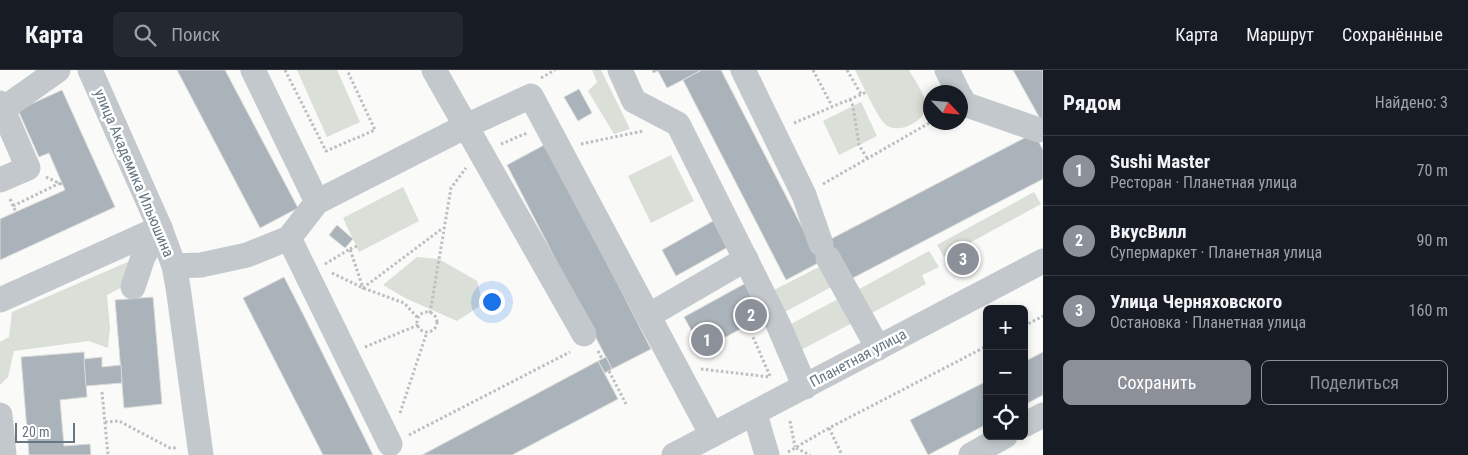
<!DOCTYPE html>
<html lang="ru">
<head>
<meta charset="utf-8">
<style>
  :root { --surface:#171b24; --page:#242831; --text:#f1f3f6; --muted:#9ea1a6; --line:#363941; --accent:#8c9099 }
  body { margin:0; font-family:"Roboto Condensed",sans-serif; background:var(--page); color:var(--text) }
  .controls { position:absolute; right:15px; bottom:15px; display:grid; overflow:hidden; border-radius:8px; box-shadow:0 2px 8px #0003 }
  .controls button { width:45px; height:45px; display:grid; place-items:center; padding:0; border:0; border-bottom:1px solid var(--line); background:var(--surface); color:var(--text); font:25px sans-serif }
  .compass { position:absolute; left:923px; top:15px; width:45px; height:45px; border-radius:50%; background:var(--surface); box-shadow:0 2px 8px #0003; rotate:116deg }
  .scale { position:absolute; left:15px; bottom:12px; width:60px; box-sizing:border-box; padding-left:5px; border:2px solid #657683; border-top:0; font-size:14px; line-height:18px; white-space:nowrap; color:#657683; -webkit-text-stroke:4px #fff; paint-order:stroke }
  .you { position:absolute; left:491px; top:231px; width:18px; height:18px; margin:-12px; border:4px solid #fff; border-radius:50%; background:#1a73e8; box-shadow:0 0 0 8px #1a73e833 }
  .badge { display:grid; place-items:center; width:32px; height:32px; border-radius:50%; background:var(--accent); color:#fff; font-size:16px; font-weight:700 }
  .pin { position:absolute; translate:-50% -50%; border:2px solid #fff; box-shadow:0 1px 5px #0006 }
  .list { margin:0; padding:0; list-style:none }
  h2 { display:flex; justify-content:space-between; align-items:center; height:65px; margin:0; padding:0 20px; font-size:21px }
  h2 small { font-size:16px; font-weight:400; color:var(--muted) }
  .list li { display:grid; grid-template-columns:32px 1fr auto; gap:15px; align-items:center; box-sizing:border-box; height:70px; padding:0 20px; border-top:1px solid var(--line) }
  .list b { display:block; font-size:19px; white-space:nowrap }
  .list p { margin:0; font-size:16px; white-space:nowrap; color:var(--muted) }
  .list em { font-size:16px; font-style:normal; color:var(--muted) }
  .actions { display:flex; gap:10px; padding:15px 20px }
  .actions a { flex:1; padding:11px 0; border:1px solid var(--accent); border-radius:8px; text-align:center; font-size:18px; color:var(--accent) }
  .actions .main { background:var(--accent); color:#fff }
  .icon { flex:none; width:28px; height:28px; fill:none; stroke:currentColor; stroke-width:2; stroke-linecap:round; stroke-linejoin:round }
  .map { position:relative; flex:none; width:1043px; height:385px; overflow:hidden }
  header { display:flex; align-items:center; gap:30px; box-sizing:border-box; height:70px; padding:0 25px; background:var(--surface); border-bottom:1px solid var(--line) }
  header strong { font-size:24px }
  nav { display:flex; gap:28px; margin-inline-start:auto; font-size:18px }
  .search { width:350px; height:45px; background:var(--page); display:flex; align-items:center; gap:12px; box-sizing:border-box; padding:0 18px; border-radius:8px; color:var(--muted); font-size:19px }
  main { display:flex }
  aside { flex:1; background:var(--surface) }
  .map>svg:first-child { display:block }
  .green { fill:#dadfd7 }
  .building { fill:#aab3b9; stroke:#dcdcda }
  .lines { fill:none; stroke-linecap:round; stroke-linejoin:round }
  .path { stroke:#bbbfc2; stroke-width:3; stroke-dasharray:2.5 2.5; stroke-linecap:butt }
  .minor { stroke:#c3c8cc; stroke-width:25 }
  .labels { text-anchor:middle; stroke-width:5; stroke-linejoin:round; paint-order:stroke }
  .street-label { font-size:15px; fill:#657683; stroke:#fff }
</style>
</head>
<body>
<header>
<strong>Карта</strong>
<div class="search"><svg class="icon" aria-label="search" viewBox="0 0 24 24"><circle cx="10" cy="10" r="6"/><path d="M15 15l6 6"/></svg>Поиск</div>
<nav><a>Карта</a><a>Маршрут</a><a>Сохранённые</a></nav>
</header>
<main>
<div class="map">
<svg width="1043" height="385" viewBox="0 0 1043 385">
  <rect width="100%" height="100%" fill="#fafaf8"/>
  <g class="green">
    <polygon points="297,0 337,0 360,52 327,67"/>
    <polygon points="592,0 601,0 630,59 614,64 588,21 597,12"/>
    <path d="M855 0H909C914 10 925 23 926 35 927 51 897 66 885 54 876 45 862 13 855 0Z"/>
    <polygon points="861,32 877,66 839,85 823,51"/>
    <polygon points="671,85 694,131 651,153 628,106"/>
    <polygon points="403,117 419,151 359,182 343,148"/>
    <polygon points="1034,122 1041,134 944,187 937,175"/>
    <polygon points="929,181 939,197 922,205 926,214 866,246 852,223"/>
    <polygon points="417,187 439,189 477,211 483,234 457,251 405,228 383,215"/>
    <polygon points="130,191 124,216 107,225 110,258 108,278 89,271 14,281 8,307 0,315 0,272 9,267 12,242"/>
    <polygon points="823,195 835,215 783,243 772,221"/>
    <polygon points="840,228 854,252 801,280 787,256"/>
  </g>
  <g class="building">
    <polygon points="177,0 225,0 298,138 260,158"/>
    <polygon points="652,0 702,0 667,18 658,1 653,3"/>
    <polygon points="702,0 721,0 820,192 786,210 683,10"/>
    <polygon points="1013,0 1043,0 1043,54"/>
    <polygon points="579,19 592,43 578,51 564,27"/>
    <polygon points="62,20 115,137 0,190 0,149 65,120 49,83 39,87 18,40"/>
    <polygon points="1034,63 1043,80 1043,109 849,210 829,170"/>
    <polygon points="546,74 651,279 612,299 507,95"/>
    <polygon points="713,151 728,177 676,206 662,180"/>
    <polygon points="337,155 353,169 345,178 329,165"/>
    <polygon points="284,207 305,248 373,385 323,385 243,228"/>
    <polygon points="746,213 764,246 702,280 684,247"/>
    <polygon points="153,227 162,334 124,338 115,230"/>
    <polygon points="84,282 87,327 60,330 64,376 90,374 91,385 29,385 21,287"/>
    <polygon points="1043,282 1043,325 1024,335 1024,292"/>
    <polygon points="102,287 102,297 121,295 122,313 86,316 84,289"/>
    <polygon points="606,287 612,299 605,303 598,291"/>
    <polygon points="598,291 618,329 512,385 422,385"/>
    <polygon points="987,311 987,354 928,385 910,350"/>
  </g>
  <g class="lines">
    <g class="path">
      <polyline points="285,0 326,81 375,60 347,0"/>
      <polyline points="813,0 832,36"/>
      <polyline points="847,0 861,24"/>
      <polyline points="541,8 555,0"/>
      <polyline points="850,29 853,36 859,75 867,88"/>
      <polyline points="794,53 867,22"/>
      <polyline points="501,74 527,63"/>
      <polyline points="581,74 643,61"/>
      <polyline points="46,107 63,115"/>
      <polyline points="823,114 931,52"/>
      <polyline points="10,129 16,142"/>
      <polyline points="13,136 60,113"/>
      <polyline points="350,179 357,176"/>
      <polyline points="325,194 350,179 363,218 443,158"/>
      <polyline points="332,203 363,218 404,233 418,248"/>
      <circle cx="427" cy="252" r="10"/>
      <polyline points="430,243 451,118 466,98"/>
      <polyline points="1024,256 1043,246"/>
      <polyline points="753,267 770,306"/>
      <polyline points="365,277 418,255"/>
      <polyline points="598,281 602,289"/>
      <polyline points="701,299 770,307"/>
      <polyline points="609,301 626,334"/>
      <polyline points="102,322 108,385"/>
      <polyline points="400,343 427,262"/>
      <polyline points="790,351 795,377"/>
      <polyline points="105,352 119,351 170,378 177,378"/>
      <polyline points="829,358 842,385"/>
      <polyline points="409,365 570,282"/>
      <polyline points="796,378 810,385"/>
      <polyline points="788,382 829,358 987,276"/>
    </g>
    <g class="minor">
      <polyline points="90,0 160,158 174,196 178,217 201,385"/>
      <polyline points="253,0 317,132"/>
      <polyline points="434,0 584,264"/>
      <polyline points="620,0 634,31 678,54 778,254 805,317"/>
      <polyline points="743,0 804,125 821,174"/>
      <polyline points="947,0 958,22"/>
      <polyline points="961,27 964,34 1039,60"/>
      <polyline points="0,33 28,98 0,110"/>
      <polyline points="0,47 3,39 58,0"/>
      <polyline points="289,168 390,374"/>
      <polyline points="828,188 878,278"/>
      <polyline points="174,196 201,195 247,185 289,168 317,132 466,56 531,26 712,365"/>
      <polyline points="133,217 143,187 160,158"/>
      <polyline points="0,230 160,158"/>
      <polyline points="648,246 746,189"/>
      <polyline points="755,344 767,385"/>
      <polyline points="0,345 4,385"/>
      <polyline points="1024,355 1043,345"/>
      <polyline points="674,385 1043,191"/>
      <polyline points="971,385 1005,366"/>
    </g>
  </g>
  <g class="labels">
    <g class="street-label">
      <text transform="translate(134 103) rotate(67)" y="5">улица Академика Ильюшина</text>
      <text transform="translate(858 288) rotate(-28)" y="5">Планетная улица</text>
    </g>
  </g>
</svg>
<div class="controls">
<button>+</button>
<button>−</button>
<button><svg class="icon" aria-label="locate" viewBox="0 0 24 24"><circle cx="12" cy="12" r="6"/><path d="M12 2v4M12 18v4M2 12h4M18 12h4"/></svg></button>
</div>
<svg class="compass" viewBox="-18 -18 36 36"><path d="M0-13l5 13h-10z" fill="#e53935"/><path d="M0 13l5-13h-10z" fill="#9ea1a6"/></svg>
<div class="scale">20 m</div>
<div class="you"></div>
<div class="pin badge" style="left:707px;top:270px">1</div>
<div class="pin badge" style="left:751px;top:245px">2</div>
<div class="pin badge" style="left:963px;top:189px">3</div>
</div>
<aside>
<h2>Рядом<small>Найдено: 3</small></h2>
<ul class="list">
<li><span class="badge">1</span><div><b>Sushi Master</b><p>Ресторан · Планетная улица</p></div><em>70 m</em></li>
<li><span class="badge">2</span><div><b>ВкусВилл</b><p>Супермаркет · Планетная улица</p></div><em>90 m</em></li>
<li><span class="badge">3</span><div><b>Улица Черняховского</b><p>Остановка · Планетная улица</p></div><em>160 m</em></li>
</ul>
<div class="actions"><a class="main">Сохранить</a><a>Поделиться</a></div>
</aside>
</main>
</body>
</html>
